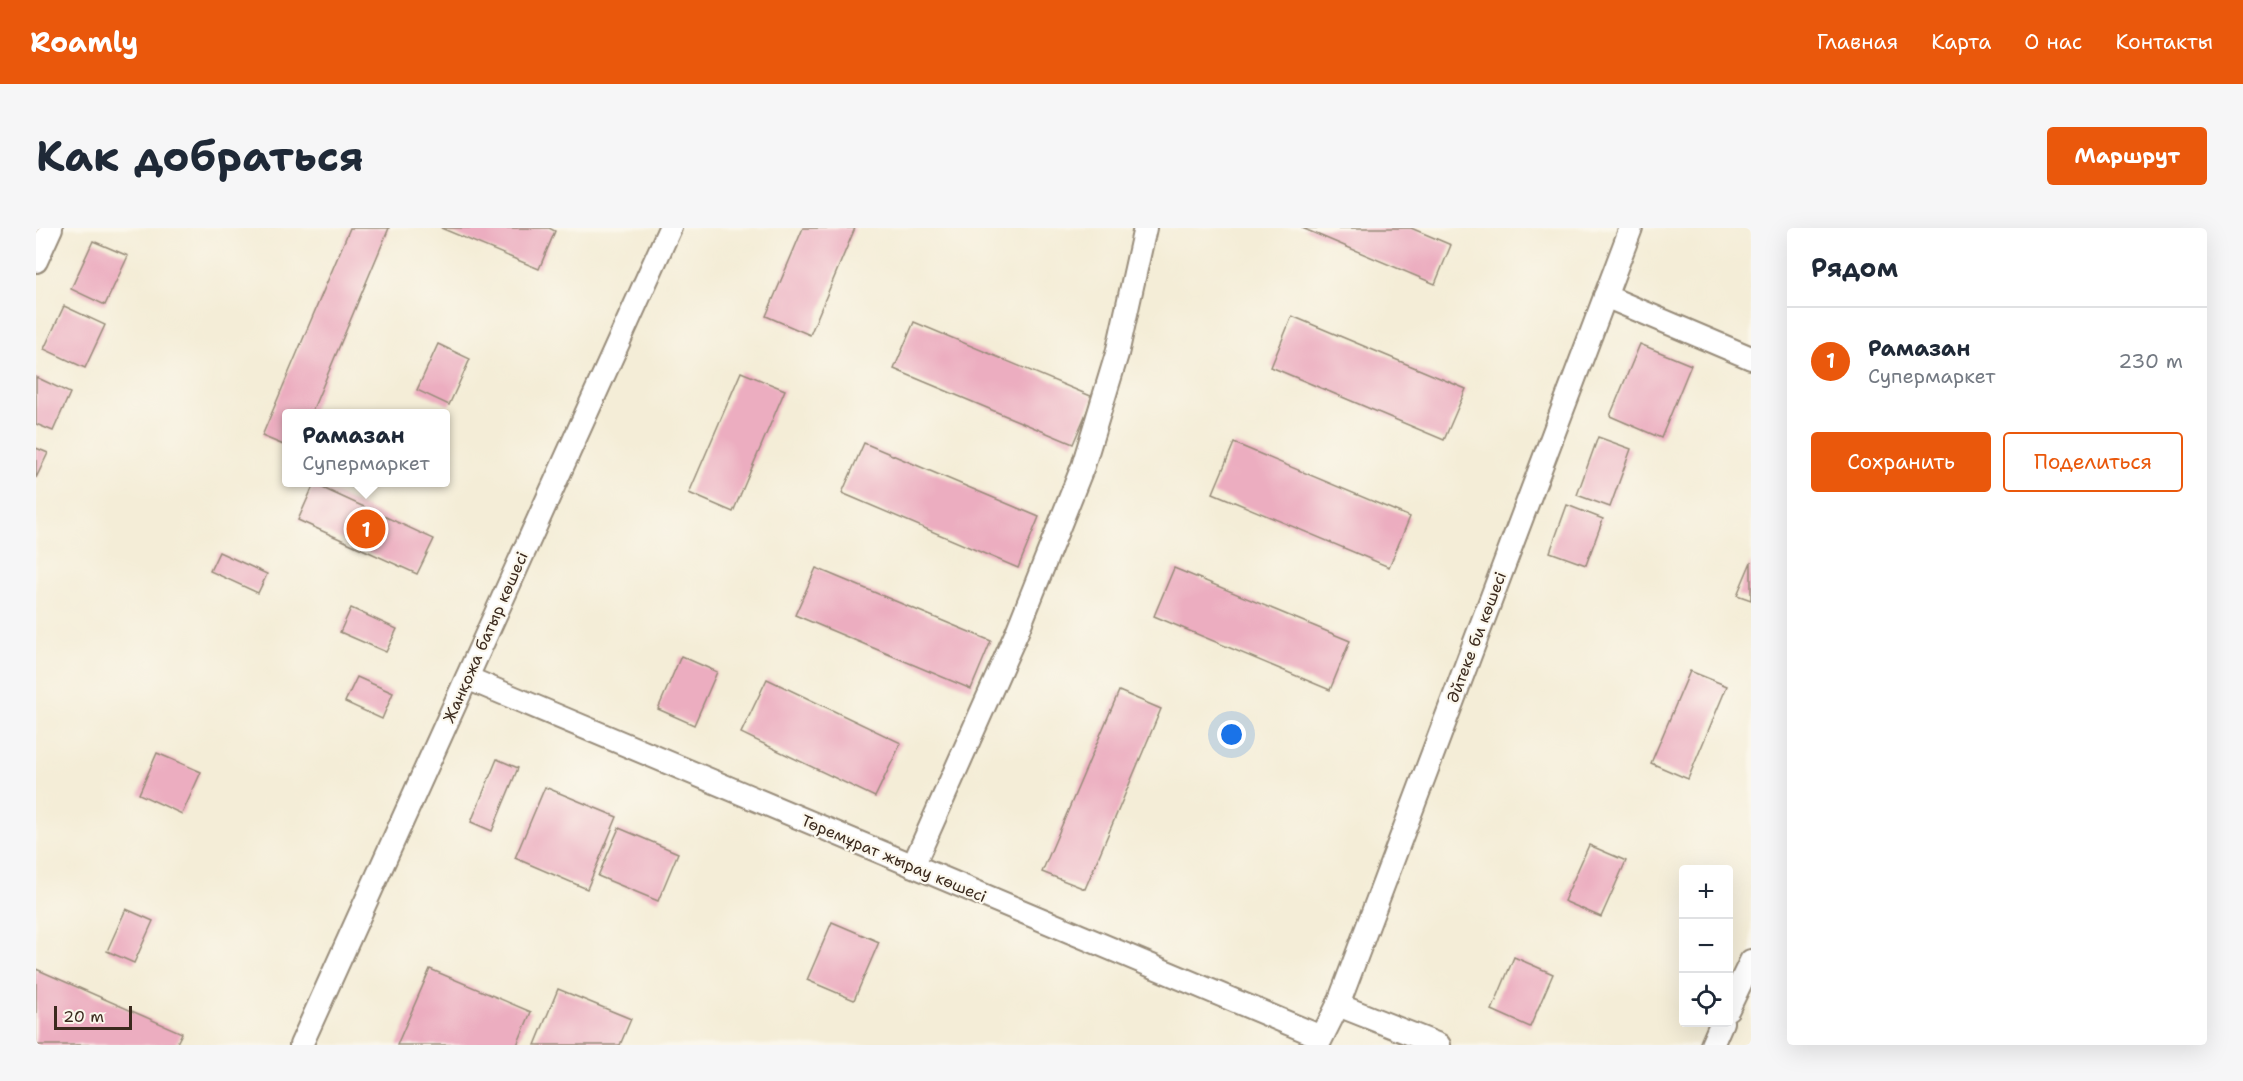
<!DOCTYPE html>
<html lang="ru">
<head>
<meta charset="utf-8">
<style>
  :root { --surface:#fff; --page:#f6f6f7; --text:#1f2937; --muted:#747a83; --line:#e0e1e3; --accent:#ea580c }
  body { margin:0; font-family:"Shantell Sans",sans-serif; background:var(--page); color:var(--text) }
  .controls { position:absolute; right:18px; bottom:18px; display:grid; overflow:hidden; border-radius:6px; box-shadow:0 6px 24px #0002 }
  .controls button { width:54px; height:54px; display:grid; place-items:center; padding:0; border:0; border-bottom:2px solid var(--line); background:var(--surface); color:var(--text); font:30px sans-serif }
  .scale { position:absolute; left:18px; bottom:15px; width:78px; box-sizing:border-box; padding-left:6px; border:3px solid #3b2a1e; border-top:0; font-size:16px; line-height:21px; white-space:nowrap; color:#3b2a1e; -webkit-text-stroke:4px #fbf7ec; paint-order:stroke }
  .you { position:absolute; left:1196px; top:507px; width:21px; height:21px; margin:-15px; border:4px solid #fff; border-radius:50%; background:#1a73e8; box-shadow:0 0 0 9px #1a73e833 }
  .badge { display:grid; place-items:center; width:39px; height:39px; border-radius:50%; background:var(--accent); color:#fff; font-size:20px; font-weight:700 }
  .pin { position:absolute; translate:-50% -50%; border:3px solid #fff; box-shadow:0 2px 6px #0006 }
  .popup { position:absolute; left:246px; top:181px; width:168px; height:78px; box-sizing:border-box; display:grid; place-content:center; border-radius:6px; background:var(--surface); filter:drop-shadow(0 2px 4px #0005); font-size:20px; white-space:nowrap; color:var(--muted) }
  .popup b { font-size:22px; color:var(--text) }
  .popup::after { content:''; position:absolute; left:50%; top:100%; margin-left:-12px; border:12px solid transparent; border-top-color:var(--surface) }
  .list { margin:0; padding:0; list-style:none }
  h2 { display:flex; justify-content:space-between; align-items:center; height:78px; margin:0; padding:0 24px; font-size:26px }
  h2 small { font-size:20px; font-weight:400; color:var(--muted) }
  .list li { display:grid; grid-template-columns:39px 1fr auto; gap:18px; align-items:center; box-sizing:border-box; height:108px; padding:0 24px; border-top:2px solid var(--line) }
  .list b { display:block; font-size:22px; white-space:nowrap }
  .list p { margin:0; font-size:20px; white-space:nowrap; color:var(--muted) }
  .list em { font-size:20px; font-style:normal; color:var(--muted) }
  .actions { display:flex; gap:12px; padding:18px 24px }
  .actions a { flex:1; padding:14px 0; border:2px solid var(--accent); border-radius:6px; text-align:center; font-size:21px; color:var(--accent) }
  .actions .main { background:var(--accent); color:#fff }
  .icon { flex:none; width:33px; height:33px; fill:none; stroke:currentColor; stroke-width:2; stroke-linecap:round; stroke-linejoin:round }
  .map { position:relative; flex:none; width:1715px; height:817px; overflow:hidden; border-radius:6px }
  header { display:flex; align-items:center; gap:36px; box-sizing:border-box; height:84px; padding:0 30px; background:var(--accent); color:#fff }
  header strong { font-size:28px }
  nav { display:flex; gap:33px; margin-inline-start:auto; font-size:21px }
  .intro { display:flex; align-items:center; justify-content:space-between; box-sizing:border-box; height:144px; padding:0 36px }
  h1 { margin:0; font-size:42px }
  .button { padding:15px 27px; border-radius:6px; background:var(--accent); color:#fff; font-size:21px; font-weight:700 }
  main { display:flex; gap:36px; padding:0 36px }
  aside { flex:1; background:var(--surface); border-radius:6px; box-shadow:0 6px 24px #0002 }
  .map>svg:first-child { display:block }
  .building { fill:#ecadc0 }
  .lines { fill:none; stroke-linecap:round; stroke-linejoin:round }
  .minor-casing { stroke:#988c7a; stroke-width:26 }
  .minor { stroke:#fff; stroke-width:22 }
  .labels { text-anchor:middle; stroke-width:4.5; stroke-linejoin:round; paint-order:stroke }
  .street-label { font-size:16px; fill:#3b2a1e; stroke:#fbf7ec }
</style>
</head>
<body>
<header>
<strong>Roamly</strong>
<nav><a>Главная</a><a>Карта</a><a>О нас</a><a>Контакты</a></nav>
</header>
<div class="intro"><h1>Как добраться</h1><a class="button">Маршрут</a></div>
<main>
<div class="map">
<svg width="1715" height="817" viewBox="0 0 1715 817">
  <rect width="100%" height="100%" fill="#fbf7ec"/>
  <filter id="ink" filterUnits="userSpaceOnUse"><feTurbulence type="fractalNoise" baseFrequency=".0167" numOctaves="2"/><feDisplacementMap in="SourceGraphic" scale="12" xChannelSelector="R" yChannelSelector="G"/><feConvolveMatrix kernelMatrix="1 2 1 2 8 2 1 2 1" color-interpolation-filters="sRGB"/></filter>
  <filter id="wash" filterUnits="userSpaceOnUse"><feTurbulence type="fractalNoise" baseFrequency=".008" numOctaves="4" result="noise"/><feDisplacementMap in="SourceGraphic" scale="24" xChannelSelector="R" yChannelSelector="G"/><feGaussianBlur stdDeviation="1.35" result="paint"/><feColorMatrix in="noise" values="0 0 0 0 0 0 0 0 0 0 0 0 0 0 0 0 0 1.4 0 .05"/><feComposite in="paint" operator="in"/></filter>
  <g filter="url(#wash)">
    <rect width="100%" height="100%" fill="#f4edd7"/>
    <g id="blocks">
      <g class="building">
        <polygon points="314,0 353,0 275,186 250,186 250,218 226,208"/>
        <polygon points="405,0 513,0 519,3 503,41"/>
        <polygon points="767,0 819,0 774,107 730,88"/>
        <polygon points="1266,0 1375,0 1415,17 1399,56"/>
        <polygon points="57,13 92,28 69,77 35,61"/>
        <polygon points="28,78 69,97 49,140 8,121"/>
        <polygon points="1256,88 1430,161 1408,212 1235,139"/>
        <polygon points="878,94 1057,169 1037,216 858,141"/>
        <polygon points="402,116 434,131 413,177 381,162"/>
        <polygon points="1604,116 1655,137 1625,210 1574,188"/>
        <polygon points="705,144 749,162 697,284 653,265"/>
        <polygon points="0,149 34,165 17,203 0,196"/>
        <polygon points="1562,209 1595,221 1574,279 1541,267"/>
        <polygon points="828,215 1003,289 982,340 806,265"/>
        <polygon points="1198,215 1374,289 1353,339 1177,265"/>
        <polygon points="0,220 12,225 0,250"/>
        <polygon points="278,256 398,311 381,346 262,292"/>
        <polygon points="1531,277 1567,291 1550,337 1514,324"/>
        <polygon points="183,324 231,346 222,365 174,343"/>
        <polygon points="1715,334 1715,372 1701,367"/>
        <polygon points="780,340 955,413 935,461 759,387"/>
        <polygon points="1138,340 1314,413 1294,462 1118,388"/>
        <polygon points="315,380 361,401 350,424 304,404"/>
        <polygon points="645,428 681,444 658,497 622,481"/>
        <polygon points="1654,443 1691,458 1652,551 1615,535"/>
        <polygon points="321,449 357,465 346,491 309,474"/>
        <polygon points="731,451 865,515 839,569 705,505"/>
        <polygon points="1083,463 1125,481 1049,661 1006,644"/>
        <polygon points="121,525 165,544 146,586 103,566"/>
        <polygon points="461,531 482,540 456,603 435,594"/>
        <polygon points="509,559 581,589 551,661 479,630"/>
        <polygon points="583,600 642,625 622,673 562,648"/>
        <polygon points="1553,617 1590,633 1565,689 1528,673"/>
        <polygon points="90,681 117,693 98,735 71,723"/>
        <polygon points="796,694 843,714 818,772 771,752"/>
        <polygon points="1478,729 1517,746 1494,799 1456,782"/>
        <polygon points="0,741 146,805 140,817 0,817"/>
        <polygon points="394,741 495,784 481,817 361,817"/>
        <polygon points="522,761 595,791 584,817 499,817"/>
      </g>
    </g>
  </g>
  <g filter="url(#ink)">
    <use href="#blocks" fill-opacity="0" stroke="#988c7a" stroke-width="1.5"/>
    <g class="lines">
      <g class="minor-casing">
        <g id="minor">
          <polyline points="0,33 15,0"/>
          <polyline points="1569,68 1715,130"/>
          <polyline points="431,450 1285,809"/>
          <polyline points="877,638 981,404 1047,238 1081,126 1109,0"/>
          <polyline points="1302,777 1403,817"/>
          <polyline points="1692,781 1715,733"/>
          <polyline points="265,817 634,0"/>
          <polyline points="1282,817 1302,777 1595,0"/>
          <polyline points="1676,817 1686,794"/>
        </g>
      </g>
      <use href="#minor" class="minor"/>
    </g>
  </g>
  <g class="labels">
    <g class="street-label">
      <text transform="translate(449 409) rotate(-66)" y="6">Жанқожа батыр көшесі</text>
      <text transform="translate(1440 409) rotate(-69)" y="6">Әйтеке би көшесі</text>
      <text transform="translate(858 630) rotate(23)" y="6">Төремұрат жырау көшесі</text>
    </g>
  </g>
</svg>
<div class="controls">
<button>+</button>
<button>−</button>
<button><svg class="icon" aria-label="locate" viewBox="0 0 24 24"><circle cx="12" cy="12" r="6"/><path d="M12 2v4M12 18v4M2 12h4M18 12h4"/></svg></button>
</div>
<div class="scale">20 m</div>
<div class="you"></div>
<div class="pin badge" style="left:330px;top:301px">1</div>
<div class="popup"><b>Рамазан</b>Супермаркет</div>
</div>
<aside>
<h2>Рядом<small></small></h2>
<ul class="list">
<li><span class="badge">1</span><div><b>Рамазан</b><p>Супермаркет</p></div><em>230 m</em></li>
</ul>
<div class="actions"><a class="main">Сохранить</a><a>Поделиться</a></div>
</aside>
</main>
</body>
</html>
